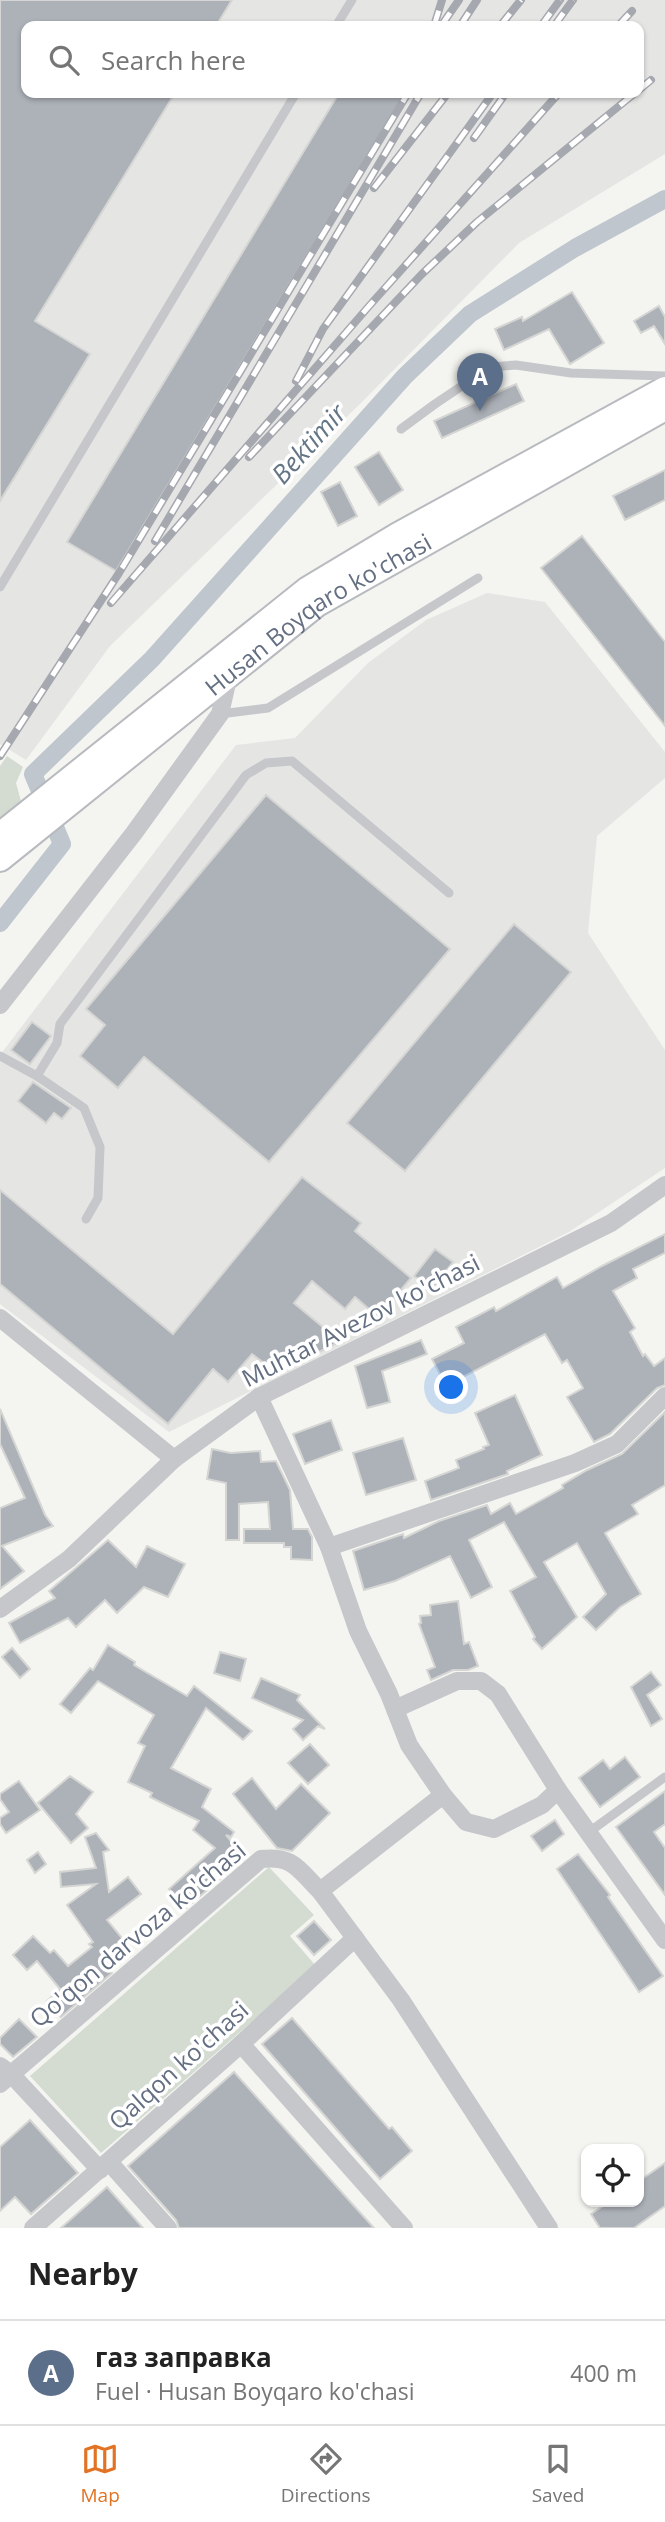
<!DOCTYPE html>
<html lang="en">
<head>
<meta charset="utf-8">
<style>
  :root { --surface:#fff; --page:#f6f6f6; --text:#222; --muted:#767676; --line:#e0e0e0; --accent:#e27324 }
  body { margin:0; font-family:"Open Sans",sans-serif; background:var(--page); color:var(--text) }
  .controls { position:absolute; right:21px; bottom:21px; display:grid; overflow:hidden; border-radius:14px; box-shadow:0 2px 5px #0004 }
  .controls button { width:63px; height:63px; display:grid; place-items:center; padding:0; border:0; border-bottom:2px solid var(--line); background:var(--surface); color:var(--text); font:35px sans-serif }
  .you { position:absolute; left:452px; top:1388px; width:24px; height:24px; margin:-18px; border:5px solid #fff; border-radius:50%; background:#1a73e8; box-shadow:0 0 0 10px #1a73e833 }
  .badge { display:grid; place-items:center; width:46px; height:46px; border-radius:50%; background:var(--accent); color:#fff; font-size:23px; font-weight:700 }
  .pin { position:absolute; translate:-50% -58px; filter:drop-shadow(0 2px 4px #0008) }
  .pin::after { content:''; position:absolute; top:37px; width:24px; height:21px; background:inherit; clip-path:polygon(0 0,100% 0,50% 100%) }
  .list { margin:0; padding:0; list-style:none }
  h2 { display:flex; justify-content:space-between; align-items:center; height:91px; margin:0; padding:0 28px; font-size:30px }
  h2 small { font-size:23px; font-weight:400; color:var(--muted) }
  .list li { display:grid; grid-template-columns:46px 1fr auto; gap:21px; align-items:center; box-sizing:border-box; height:105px; padding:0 28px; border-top:2px solid var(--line) }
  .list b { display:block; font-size:26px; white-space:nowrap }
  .list p { margin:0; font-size:23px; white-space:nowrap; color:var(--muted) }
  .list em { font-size:23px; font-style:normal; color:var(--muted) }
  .icon { flex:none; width:38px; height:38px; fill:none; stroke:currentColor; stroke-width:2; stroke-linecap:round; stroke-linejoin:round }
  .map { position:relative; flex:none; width:665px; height:2228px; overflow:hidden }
  .search { position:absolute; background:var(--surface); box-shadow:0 2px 5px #0004; left:21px; right:21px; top:21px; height:77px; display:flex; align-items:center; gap:18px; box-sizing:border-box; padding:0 24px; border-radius:14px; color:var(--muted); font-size:26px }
  .sheet { height:196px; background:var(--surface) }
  nav { display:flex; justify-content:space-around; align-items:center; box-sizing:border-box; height:98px; border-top:2px solid var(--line); background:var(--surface); font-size:19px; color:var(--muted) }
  nav a { display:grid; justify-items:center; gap:4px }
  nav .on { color:var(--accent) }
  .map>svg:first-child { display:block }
  .built { fill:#e5e5e4; fill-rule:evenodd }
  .green { fill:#d4dcd2 }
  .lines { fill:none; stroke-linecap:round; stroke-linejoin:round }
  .canal { stroke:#bfc6cd; stroke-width:18 }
  .building { fill:#adb2b9; stroke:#d5d6d3; stroke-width:2 }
  .secondary-casing { stroke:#b7babf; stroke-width:28 }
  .service { stroke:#c5c7cb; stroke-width:9 }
  .minor { stroke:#c5c7cb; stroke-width:18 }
  .secondary { stroke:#fff; stroke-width:24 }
  .rail-casing { stroke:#a5a8af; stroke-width:8 }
  .rail { stroke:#fff; stroke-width:5; stroke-dasharray:16; stroke-linecap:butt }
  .labels { text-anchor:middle; stroke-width:7; stroke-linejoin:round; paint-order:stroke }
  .street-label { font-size:24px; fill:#646f82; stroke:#fff }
  .water-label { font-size:26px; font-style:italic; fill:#647686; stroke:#fff }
</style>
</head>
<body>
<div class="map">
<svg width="665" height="2228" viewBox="0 0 665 2228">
  <rect width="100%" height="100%" fill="#f4f5f1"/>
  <g class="built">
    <path d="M0 0H665V154L519 243 361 403 110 646 26 760 0 744ZM26 26H639V93H26Z"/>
    <polygon points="487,593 545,602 665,752 665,778 597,836 588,933 665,1050 665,1168 569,1232 169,1432 0,1304 0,1055 236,745 295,738 368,663 426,620"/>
  </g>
  <g class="green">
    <polygon points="7,756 23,767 16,783 21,801 0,820 0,766"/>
    <polygon points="269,1867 314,1915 290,1936 316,1966 101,2153 30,2076"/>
  </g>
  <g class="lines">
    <polyline class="canal" points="0,923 62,844 33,774 152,659 405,376 470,314 575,248 665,199"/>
  </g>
  <g class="building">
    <polygon points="0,0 232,0 216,26 26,26 26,93 175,93 35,321 90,354 0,501"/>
    <polygon points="339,93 393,93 402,98 116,571 67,542"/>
    <polygon points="572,292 604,343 570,364 549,329 504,350 495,329 522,317 523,321"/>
    <polygon points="659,306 665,317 665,344 654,326 641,333 634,321"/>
    <polygon points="516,384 524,401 442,438 434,421"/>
    <polygon points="379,452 403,490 379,505 355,467"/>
    <polygon points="665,470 665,500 625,520 613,496"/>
    <polygon points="340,482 357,516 338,526 321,492"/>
    <polygon points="582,536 665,642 665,726 541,568"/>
    <polygon points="266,795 450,949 269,1162 144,1057 118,1088 80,1056 105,1025 86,1009"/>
    <polygon points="514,924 571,972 405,1171 347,1123"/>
    <polygon points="32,1022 51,1036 30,1064 11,1050"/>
    <polygon points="33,1082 71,1108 62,1119 54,1113 46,1123 18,1101"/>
    <polygon points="302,1177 361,1223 355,1231 411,1278 378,1317 355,1297 345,1309 312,1281 294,1303 324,1328 335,1344 277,1373 252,1354 228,1382 213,1369 168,1424 0,1284 0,1190 173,1334"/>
    <polygon points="665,1234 665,1253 633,1269 637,1278 613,1291 635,1328 630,1332 643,1356 645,1354 654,1366 665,1358 665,1385 657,1388 610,1434 594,1442 567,1397 583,1388 567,1360 562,1363 545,1334 446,1386 432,1359 464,1343 456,1327 494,1307 496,1311 557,1277 563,1288 602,1266"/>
    <polygon points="435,1249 453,1262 432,1289 414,1276"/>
    <polygon points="421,1340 427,1354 382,1371 390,1402 367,1408 355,1366"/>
    <polygon points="515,1395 542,1455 507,1471 508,1474 431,1500 425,1481 459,1468 456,1460 484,1449 483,1447 489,1445 475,1413"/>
    <polygon points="0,1409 45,1515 53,1526 2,1546 24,1571 0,1589 0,1508 25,1498 0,1444"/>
    <polygon points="665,1412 665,1485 632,1505 638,1514 605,1533 641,1594 620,1607 596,1630 583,1617 606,1594 577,1543 544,1562 577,1617 542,1649 533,1639 535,1637 510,1591 536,1577 504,1522 469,1540 492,1587 471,1598 450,1556 395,1581 364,1590 353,1551 403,1534 404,1538 439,1521 487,1505 491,1514 510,1503 516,1514 563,1488 562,1485 587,1470 622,1454"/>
    <polygon points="331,1420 342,1450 305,1464 293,1434"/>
    <polygon points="403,1438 416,1480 366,1495 353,1453"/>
    <polygon points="212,1449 231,1453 260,1451 261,1462 276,1461 290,1490 293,1529 308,1529 312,1537 312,1560 291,1559 291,1547 284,1547 284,1543 244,1543 244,1529 270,1529 268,1502 239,1504 239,1540 226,1540 226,1483 207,1479"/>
    <polygon points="108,1540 136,1567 147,1546 185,1564 168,1597 144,1587 117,1613 105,1600 76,1627 68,1618 20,1643 9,1623 55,1598 49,1591"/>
    <polygon points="458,1601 464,1644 469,1642 478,1666 468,1670 453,1670 431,1680 427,1670 435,1667 419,1624 421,1623 420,1616 431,1615 430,1605"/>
    <polygon points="108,1645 135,1662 134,1665 187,1696 194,1686 252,1731 243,1740 206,1708 171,1768 211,1789 202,1807 234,1832 231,1837 226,1835 245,1858 186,1908 169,1889 215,1848 193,1830 199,1821 150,1797 152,1793 128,1782 145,1746 138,1743 154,1715 98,1681 71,1713 60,1704 90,1668 93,1670"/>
    <polygon points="12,1648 30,1669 20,1678 2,1657"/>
    <polygon points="220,1652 246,1659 240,1681 214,1673"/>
    <polygon points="651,1672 661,1685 647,1695 662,1719 651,1726 631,1687"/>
    <polygon points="261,1678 300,1695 297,1700 325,1729 318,1726 303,1740 293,1729 303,1720 252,1698"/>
    <polygon points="310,1744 329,1765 308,1784 288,1763"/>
    <polygon points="625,1757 640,1777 600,1807 579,1778 603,1760 610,1769"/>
    <polygon points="70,1776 93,1792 76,1814 88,1828 71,1843 38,1803"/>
    <polygon points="252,1778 276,1809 301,1784 330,1813 292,1851 277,1848 233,1794"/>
    <polygon points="19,1781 40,1810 6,1833 0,1824 0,1818 9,1812 0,1799 0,1794"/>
    <polygon points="665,1791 665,1824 654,1832 665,1848 665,1895 616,1827"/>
    <polygon points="555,1820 564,1834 542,1851 531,1836"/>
    <polygon points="96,1833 109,1850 103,1852 109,1892 128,1877 141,1894 107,1920 131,1949 108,1968 112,1973 61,2017 47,2001 60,1989 37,1961 27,1970 13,1955 33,1936 50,1953 54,1950 68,1966 92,1947 89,1944 93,1942 67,1905 96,1884 61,1887 60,1872 96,1868 85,1837"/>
    <polygon points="38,1852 46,1864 35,1873 27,1860"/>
    <polygon points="578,1854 610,1895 608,1897 663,1976 639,1992 557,1869"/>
    <polygon points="314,1921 331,1940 314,1955 297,1936"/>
    <polygon points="292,2018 389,2129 392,2127 412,2151 380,2179 262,2044"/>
    <polygon points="19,2019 37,2037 13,2057 0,2044 0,2038"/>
    <polygon points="234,2072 355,2207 374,2228 179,2228 176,2220 128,2166"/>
    <polygon points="30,2120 78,2173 31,2214 15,2197 0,2211 0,2147"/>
    <polygon points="665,2163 665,2206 634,2228 600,2228 591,2214 609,2202 639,2202 639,2181"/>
    <polygon points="107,2187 143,2228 61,2228"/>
  </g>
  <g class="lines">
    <g class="secondary-casing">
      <g id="secondary">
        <polyline points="0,835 308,589 398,535 665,389"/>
        <path id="s1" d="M0 859 317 604 665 408"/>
      </g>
    </g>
    <g class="service">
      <polyline points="336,26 352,0"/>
      <polyline points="401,429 435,404 490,367 516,365 571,373 665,376"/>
      <polyline points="0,587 296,93"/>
      <polyline points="220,714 268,708 478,578"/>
      <polyline points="0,1056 37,1076 84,1108 100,1147 98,1198 86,1219"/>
      <polyline points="37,1076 57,1043 60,1024 246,775 266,763 292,761 449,893"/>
      <polyline points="589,1832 665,1777"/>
    </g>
    <g class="minor">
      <polyline points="0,1005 134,833 220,714 229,674"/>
      <polyline points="0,1318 174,1459"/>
      <polyline points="259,1397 329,1547 358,1631 389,1694 409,1745 443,1795 466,1822 494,1829 542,1805 558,1790"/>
      <polyline points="329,1547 575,1463 617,1444 665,1396"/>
      <polyline points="0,1609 69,1559 174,1459 259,1397 611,1223 665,1185"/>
      <polyline points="395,1709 457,1681 481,1681 498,1694 558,1790 665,1940"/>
      <polyline points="320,1891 401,2000 549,2228"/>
      <polyline points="241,2044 404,2228"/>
      <polyline points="0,2066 11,2074 100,2170"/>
      <path d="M0 2084 261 1859C293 1855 299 1870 320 1891L443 1795"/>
      <polyline points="109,2162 168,2228"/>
      <polyline points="33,2228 241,2044 355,1938"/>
    </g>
    <use href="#secondary" class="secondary"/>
    <g class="rail-casing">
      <g id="rail">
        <polyline points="434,26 442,0"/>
        <polyline points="441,26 459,0"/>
        <polyline points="460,26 477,0"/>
        <polyline points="500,26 521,0"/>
        <polyline points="541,26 560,0"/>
        <polyline points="554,26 573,0"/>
        <polyline points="618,26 632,11"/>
        <polyline points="639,90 651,80"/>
        <polyline points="474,138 506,93"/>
        <polyline points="374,188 448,93"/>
        <polyline points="296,381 323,329 493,93"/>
        <polyline points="249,457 422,274 477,222 635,93"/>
        <polyline points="155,541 421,93"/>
        <polyline points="111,603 370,305 559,93"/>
        <polyline points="0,756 119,573 408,93"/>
      </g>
    </g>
    <use href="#rail" class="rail"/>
  </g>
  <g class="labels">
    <g class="street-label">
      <text dy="8" stroke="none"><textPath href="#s1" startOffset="402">Husan Boyqaro ko'chasi</textPath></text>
      <text transform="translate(361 1321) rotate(-27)" y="8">Muhtar Avezov ko'chasi</text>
      <text transform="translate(138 1935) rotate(-40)" y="8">Qo'qon darvoza ko'chasi</text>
      <text transform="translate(179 2066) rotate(-42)" y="8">Qalqon ko'chasi</text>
    </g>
    <g class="water-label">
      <text transform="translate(309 444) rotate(-48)" y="9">Bektimir</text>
    </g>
  </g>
</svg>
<div class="controls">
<button><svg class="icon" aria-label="locate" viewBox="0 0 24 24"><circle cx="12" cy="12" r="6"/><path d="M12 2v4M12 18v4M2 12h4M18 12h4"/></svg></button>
</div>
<div class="you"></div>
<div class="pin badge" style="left:480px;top:411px;background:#5c6f8a">A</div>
<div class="search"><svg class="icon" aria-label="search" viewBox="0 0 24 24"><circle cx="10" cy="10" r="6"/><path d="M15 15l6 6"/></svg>Search here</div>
</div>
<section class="sheet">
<h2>Nearby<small></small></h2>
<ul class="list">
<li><span class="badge" style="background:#5c6f8a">A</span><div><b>газ заправка</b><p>Fuel · Husan Boyqaro ko'chasi</p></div><em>400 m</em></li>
</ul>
</section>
<nav>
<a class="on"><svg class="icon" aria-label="map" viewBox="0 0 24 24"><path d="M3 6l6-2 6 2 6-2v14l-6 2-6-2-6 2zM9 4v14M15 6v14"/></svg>Map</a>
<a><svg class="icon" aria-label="directions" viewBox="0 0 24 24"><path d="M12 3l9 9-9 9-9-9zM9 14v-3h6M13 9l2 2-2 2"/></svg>Directions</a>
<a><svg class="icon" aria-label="saved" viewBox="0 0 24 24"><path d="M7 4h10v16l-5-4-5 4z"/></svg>Saved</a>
</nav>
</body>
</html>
